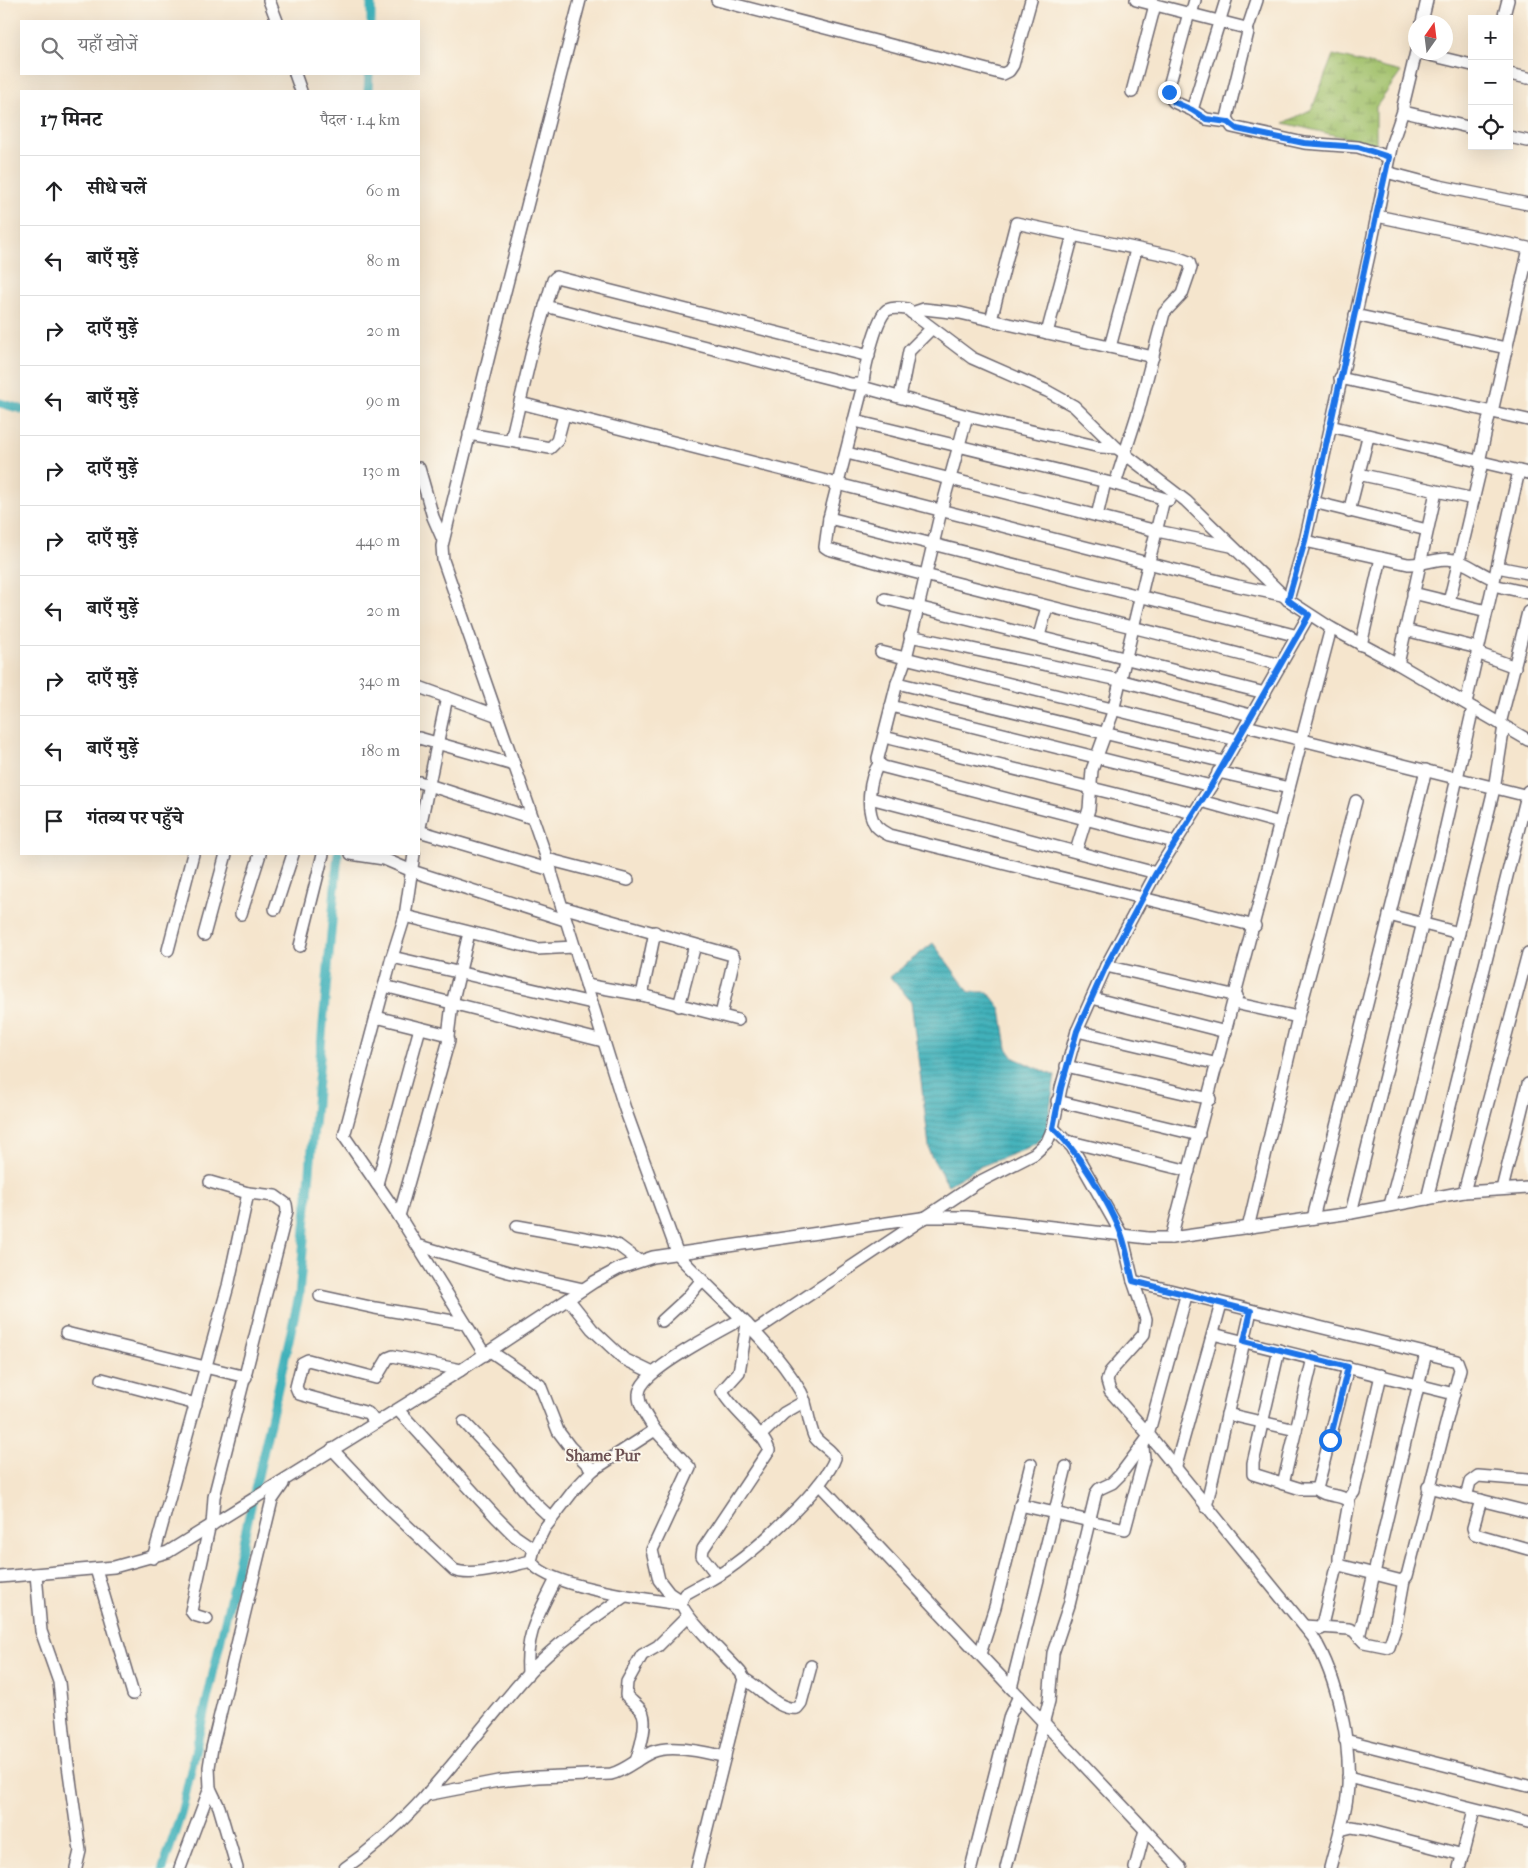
<!DOCTYPE html>
<html lang="hi">
<head>
<meta charset="utf-8">
<style>
  :root { --surface:#fff; --page:#f6f6f6; --text:#202124; --muted:#757577; --line:#e0e0e0 }
  body { margin:0; font-family:"IM FELL French Canon","Noto Serif Devanagari",serif; background:var(--page); color:var(--text) }
  .controls { position:absolute; right:15px; top:15px; display:grid; overflow:hidden; border-radius:0px; box-shadow:0 5px 20px #0002 }
  .controls button { width:45px; height:45px; display:grid; place-items:center; padding:0; border:0; border-bottom:1px solid var(--line); background:var(--surface); color:var(--text); font:25px sans-serif }
  .compass { position:absolute; left:1408px; top:15px; width:45px; height:45px; border-radius:50%; background:var(--surface); box-shadow:0 5px 20px #0002; rotate:14deg }
  .stop { position:absolute; width:15px; height:15px; margin:-11px; border:4px solid #1a73e8; border-radius:50%; background:#fff }
  .stop.end { background:#1a73e8; border-color:#fff; box-shadow:0 1px 5px #0008 }
  .list { margin:0; padding:0; list-style:none }
  h2 { display:flex; justify-content:space-between; align-items:center; height:65px; margin:0; padding:0 20px; font-size:21px }
  h2 small { font-size:16px; font-weight:400; color:var(--muted) }
  .list li { display:grid; grid-template-columns:32px 1fr auto; gap:15px; align-items:center; box-sizing:border-box; height:70px; padding:0 20px; border-top:1px solid var(--line) }
  .list b { display:block; font-size:19px; white-space:nowrap }
  .list em { font-size:16px; font-style:normal; color:var(--muted) }
  .icon { flex:none; width:28px; height:28px; fill:none; stroke:currentColor; stroke-width:2; stroke-linecap:round; stroke-linejoin:round }
  .map { position:relative; flex:none; width:1528px; height:1868px; overflow:hidden }
  .search { position:absolute; background:var(--surface); box-shadow:0 5px 20px #0002; left:20px; top:20px; width:400px; height:55px; display:flex; align-items:center; gap:12px; box-sizing:border-box; padding:0 18px; border-radius:0px; color:var(--muted); font-size:19px }
  .panel { position:absolute; background:var(--surface); box-shadow:0 5px 20px #0002; left:20px; top:90px; width:400px; height:765px; border-radius:0px }
  .map>svg:first-child { display:block }
  .wetland { fill:url(#wetland-marsh); stroke:#607052 }
  .water { fill:url(#water-rules); stroke:#316a7a }
  .lines { fill:none; stroke-linecap:round; stroke-linejoin:round }
  .canal { stroke:#40b1ba; stroke-width:9 }
  .minor-casing { stroke:#6c666e; stroke-width:14 }
  .minor { stroke:#fff; stroke-width:11 }
  .route { stroke:#1a73e8; stroke-width:6 }
  .labels { text-anchor:middle; stroke-width:4; stroke-linejoin:round; paint-order:stroke }
  .quarter-label { font-size:16px; font-weight:bold; fill:#6d5253; stroke:#fbf7ec }
</style>
</head>
<body>
<div class="map">
<svg width="1528" height="1868" viewBox="0 0 1528 1868">
  <defs>
    <pattern id="wetland-marsh" width="20" height="14" patternUnits="userSpaceOnUse" patternTransform="scale(1.25)"><rect width="20" height="14" fill="#9fbf68"/><path d="M1 5h8M5 5V1M11 12h8M15 12V8" fill="none" stroke="#819b57"/></pattern>
    <pattern id="water-rules" width="6" height="5" patternUnits="userSpaceOnUse" patternTransform="scale(1.25)"><rect width="6" height="5" fill="#40b1ba"/><path d="M0 2.5h6" fill="none" stroke="#359098"/></pattern>
  </defs>
  <rect width="100%" height="100%" fill="#fbf7ec"/>
  <filter id="ink" filterUnits="userSpaceOnUse"><feTurbulence type="fractalNoise" baseFrequency=".02" numOctaves="2"/><feDisplacementMap in="SourceGraphic" scale="10" xChannelSelector="R" yChannelSelector="G"/><feConvolveMatrix kernelMatrix="1 2 1 2 8 2 1 2 1" color-interpolation-filters="sRGB"/></filter>
  <filter id="wash" filterUnits="userSpaceOnUse"><feTurbulence type="fractalNoise" baseFrequency=".0096" numOctaves="4" result="noise"/><feDisplacementMap in="SourceGraphic" scale="20" xChannelSelector="R" yChannelSelector="G"/><feGaussianBlur stdDeviation="1.12" result="paint"/><feColorMatrix in="noise" values="0 0 0 0 0 0 0 0 0 0 0 0 0 0 0 0 0 1.4 0 .05"/><feComposite in="paint" operator="in"/></filter>
  <g filter="url(#wash)">
    <rect width="100%" height="100%" fill="#f5e5cd"/>
    <polygon class="wetland" points="1333,55 1401,72 1376,107 1376,145 1284,123 1312,109"/>
    <polygon class="water" points="933,943 969,992 988,992 1001,1009 1007,1048 1014,1058 1055,1076 1046,1134 1038,1142 1023,1150 979,1167 948,1185 930,1154 911,1001 890,977"/>
    <g class="lines">
      <g class="canal">
        <polyline points="371,21 371,0"/>
        <polyline points="368,91 369,74"/>
        <polyline points="0,403 21,409"/>
        <polyline points="163,1868 181,1814 299,1296 338,854"/>
      </g>
    </g>
  </g>
  <g filter="url(#ink)">
    <g class="lines">
      <g class="minor-casing">
        <g id="minor">
          <polyline points="269,0 277,21"/>
          <polyline points="580,0 500,311 442,546 443,560 547,859 625,1109 677,1252"/>
          <polyline points="717,0 1003,74 1009,71 1013,65 1031,0"/>
          <polyline points="1136,0 1246,28 1248,32 1227,118 1232,127 1304,143 1358,147 1389,157"/>
          <polyline points="1189,13 1169,86 1169,96 1174,102 1192,110 1206,119 1228,122"/>
          <polyline points="1191,14 1195,0"/>
          <polyline points="1503,19 1508,0"/>
          <polyline points="1422,22 1427,0"/>
          <polyline points="1247,30 1257,0"/>
          <polyline points="1416,52 1403,106 1404,112 1472,128"/>
          <polyline points="1417,52 1472,65"/>
          <polyline points="295,74 301,91"/>
          <polyline points="1509,74 1528,78"/>
          <polyline points="1132,92 1155,5"/>
          <polyline points="1192,110 1226,0"/>
          <polyline points="1509,137 1528,141"/>
          <polyline points="1386,172 1439,186 1528,204"/>
          <polyline points="1377,216 1528,248"/>
          <polyline points="545,306 851,384 863,384"/>
          <polyline points="912,313 924,309 960,313 1153,357"/>
          <polyline points="1355,315 1506,348"/>
          <polyline points="991,320 1016,223 1176,257 1189,262 1191,268 1182,294 1164,313 1139,409 1115,484"/>
          <polyline points="1047,333 1073,235"/>
          <polyline points="1110,347 1136,250"/>
          <polyline points="1340,378 1528,420"/>
          <path d="M863 389C862 376 876 318 887 310 893 307 900 308 907 309L972 358 1047 391 1074 406 1117 448 1186 501 1288 600 1331 628 1398 664 1528 740"/>
          <polyline points="900,397 909,351 931,329"/>
          <polyline points="520,403 1238,586 1282,595"/>
          <polyline points="1492,412 1528,253"/>
          <polyline points="967,416 941,511 906,658 897,683 878,758 879,764 884,767 1174,842"/>
          <polyline points="855,421 1115,484 1169,500"/>
          <polyline points="1330,426 1528,473"/>
          <polyline points="469,434 550,448 557,441 564,415"/>
          <polyline points="511,440 532,351 553,280 556,277 869,356"/>
          <path d="M1117 448 1100 447 967 416 866 388 861 393 829 518 825 547 828 549C978 591 1130 625 1281 665"/>
          <polyline points="847,453 1157,531 1231,546"/>
          <polyline points="1479,462 1490,412"/>
          <polyline points="419,468 433,517 443,540"/>
          <polyline points="1358,474 1474,499"/>
          <polyline points="1313,502 1427,530"/>
          <polyline points="1349,512 1368,437"/>
          <polyline points="1097,516 1105,482"/>
          <polyline points="829,518 1298,636"/>
          <path d="M1305 541 1408 564C1423 565 1434 559 1447 559 1465 560 1478 573 1494 579"/>
          <polyline points="1497,567 1528,573"/>
          <polyline points="1493,585 1528,593"/>
          <polyline points="1413,593 1487,611"/>
          <polyline points="885,599 1265,693"/>
          <polyline points="1288,600 1305,541 1369,255 1392,143 1403,111"/>
          <polyline points="1449,602 1482,463"/>
          <polyline points="1405,630 1478,648"/>
          <polyline points="910,636 1119,680 1250,715"/>
          <polyline points="1039,636 1047,607"/>
          <polyline points="1361,645 1381,558"/>
          <polyline points="881,652 1237,740"/>
          <polyline points="1477,653 1515,667"/>
          <polyline points="1398,664 1436,492"/>
          <polyline points="897,683 1224,762"/>
          <polyline points="419,687 498,716"/>
          <polyline points="1466,703 1519,471"/>
          <polyline points="891,706 1211,786"/>
          <polyline points="1500,724 1528,612"/>
          <polyline points="1246,726 1528,796"/>
          <polyline points="884,737 1193,813"/>
          <polyline points="419,738 514,765"/>
          <path d="M879 764C869 778 865 811 876 826 880 830 885 833 889 835L1255 926"/>
          <polyline points="1218,772 1289,788"/>
          <polyline points="419,782 532,818"/>
          <polyline points="870,798 1156,873"/>
          <polyline points="1201,801 1280,823"/>
          <polyline points="419,831 551,870"/>
          <polyline points="419,832 447,697"/>
          <polyline points="1076,851 1089,809 1092,770 1112,715 1164,499"/>
          <polyline points="351,854 384,859 412,871 565,920"/>
          <polyline points="414,854 405,916 392,957 344,1136 399,1216 485,1355"/>
          <polyline points="547,859 628,880"/>
          <polyline points="562,907 732,955 734,958 721,1015"/>
          <polyline points="275,909 293,854"/>
          <polyline points="241,914 260,854"/>
          <polyline points="1389,915 1459,933"/>
          <polyline points="405,916 537,949 574,947"/>
          <polyline points="204,935 226,854"/>
          <polyline points="300,946 323,854"/>
          <polyline points="168,950 193,854"/>
          <polyline points="392,957 592,1003"/>
          <polyline points="1106,966 1237,996"/>
          <polyline points="586,985 642,995 738,1020"/>
          <polyline points="384,986 603,1041"/>
          <polyline points="642,995 655,932"/>
          <polyline points="1092,998 1226,1032"/>
          <polyline points="1234,1003 1298,1017"/>
          <polyline points="679,1006 695,945"/>
          <polyline points="376,1017 445,1034 449,1040 399,1216"/>
          <polyline points="1077,1031 1218,1064"/>
          <polyline points="448,1036 452,1004 469,933"/>
          <polyline points="1066,1066 1210,1099"/>
          <polyline points="1057,1101 1199,1135"/>
          <path d="M1053 1128 1072 1147 1122 1235 1133 1281 1146 1319 1144 1334 1110 1372 1107 1381 1110 1391 1149 1435 1313 1637C1338 1678 1353 1748 1347 1797 1344 1821 1336 1844 1330 1868"/>
          <polyline points="1067,1141 1189,1171"/>
          <polyline points="210,1182 248,1193 275,1196 286,1204 287,1211 214,1497 212,1525"/>
          <polyline points="377,1184 420,1028"/>
          <polyline points="1502,1189 1528,1084"/>
          <polyline points="1464,1192 1528,953"/>
          <polyline points="1427,1199 1528,791"/>
          <polyline points="1390,1205 1417,1104 1494,789 1504,726"/>
          <polyline points="1351,1213 1436,870 1473,708"/>
          <polyline points="1313,1218 1426,770"/>
          <polyline points="517,1226 607,1242 619,1246 639,1261"/>
          <polyline points="1248,1228 1298,1017 1356,801"/>
          <polyline points="1171,1238 1331,628"/>
          <polyline points="417,1245 508,1272 583,1289"/>
          <path d="M676 1253C718 1299 769 1337 801 1392 808 1406 808 1422 814 1436 819 1445 832 1449 835 1458 825 1487 761 1545 735 1564 720 1576 702 1584 685 1594L681 1601C681 1615 730 1660 741 1673L744 1679 697 1868"/>
          <path d="M1133 1281 1457 1361 1460 1369 1407 1576 1402 1581 1339 1565V1557L1349 1502C1341 1493 1325 1498 1317 1489L1348 1367"/>
          <polyline points="320,1296 375,1308 465,1323"/>
          <polyline points="569,1300 592,1329 624,1359 653,1373"/>
          <polyline points="662,1321 686,1299 701,1281"/>
          <polyline points="755,1331 977,1183 1034,1154 1047,1142 1053,1128 1061,1088 1077,1031 1106,966 1156,873 1211,786 1309,615"/>
          <polyline points="66,1333 246,1377"/>
          <polyline points="1213,1334 1454,1394"/>
          <polyline points="1279,1350 1253,1463 1253,1474 1301,1489 1317,1489"/>
          <polyline points="490,1351 540,1385 558,1431 570,1447 593,1470"/>
          <polyline points="102,1379 196,1404"/>
          <polyline points="398,1410 496,1517 515,1536 534,1549"/>
          <polyline points="1227,1414 1296,1430"/>
          <polyline points="375,1422 368,1413 299,1394 296,1387 302,1363 308,1360 376,1378 388,1358 393,1356 461,1370"/>
          <polyline points="464,1422 498,1458 534,1502 551,1518"/>
          <path d="M655 1430C649 1420 638 1406 639 1394 639 1371 721 1331 741 1319"/>
          <polyline points="760,1436 784,1413 805,1401"/>
          <path d="M332 1449 382 1502 454 1570C472 1578 512 1565 531 1561"/>
          <polyline points="1175,1469 1221,1304"/>
          <polyline points="819,1484 1181,1868"/>
          <polyline points="1283,1484 1313,1358"/>
          <polyline points="1428,1487 1528,1512"/>
          <polyline points="1466,1497 1470,1482 1478,1476 1528,1480"/>
          <polyline points="1348,1500 1354,1492 1381,1375"/>
          <polyline points="1481,1500 1473,1528 1475,1534 1528,1549"/>
          <polyline points="1020,1505 1125,1529 1144,1458 1143,1447"/>
          <polyline points="1206,1507 1251,1311"/>
          <polyline points="153,1558 228,1286 248,1193"/>
          <polyline points="96,1569 133,1694"/>
          <polyline points="36,1574 41,1631 59,1682 66,1751 80,1851 76,1868"/>
          <path d="M717 1575 702 1556 703 1549 769 1450C763 1431 733 1412 722 1391L739 1372 747 1324"/>
          <polyline points="0,1577 114,1567 168,1552 461,1370 594,1282 620,1268 653,1257 928,1217 967,1217 1148,1238 1171,1238 1351,1213 1464,1192 1528,1188"/>
          <path d="M680 1604C652 1600 544 1587 531 1561L534 1549 544 1529 574 1490 593 1470 655 1430 690 1468 652 1550 659 1580 669 1593 681 1601"/>
          <polyline points="207,1619 194,1615 191,1611 209,1528"/>
          <polyline points="1304,1626 1349,1629 1354,1631 1364,1642 1389,1647 1395,1629 1404,1580"/>
          <polyline points="1321,1629 1335,1571 1339,1564"/>
          <polyline points="1359,1637 1426,1353"/>
          <polyline points="980,1654 995,1607 1031,1464"/>
          <path d="M528 1674C525 1633 539 1614 556 1579"/>
          <path d="M744 1679C761 1687 777 1711 797 1708L801 1703 811 1666"/>
          <polyline points="1011,1688 1066,1467"/>
          <polyline points="1345,1740 1528,1786"/>
          <path d="M636 1761C640 1749 649 1721 641 1710 636 1704 630 1700 626 1695L627 1682 642 1655 658 1646 688 1616"/>
          <polyline points="1348,1777 1528,1822"/>
          <polyline points="210,1788 219,1807 237,1868"/>
          <path d="M426 1795 498 1781 538 1777 611 1774C626 1770 638 1758 652 1752 671 1744 706 1752 725 1757"/>
          <polyline points="1340,1830 1352,1827 1364,1829 1463,1855"/>
          <polyline points="180,1868 210,1788 209,1767 212,1748 272,1500 283,1484"/>
          <path d="M345 1868C419 1818 468 1741 527 1675 553 1646 593 1618 625 1596"/>
          <polyline points="971,1868 1010,1715 1019,1696"/>
          <polyline points="1006,1868 1049,1701 1053,1653 1069,1605 1096,1493 1099,1489 1112,1483 1120,1475 1147,1439 1186,1296"/>
          <polyline points="1135,1868 1145,1830"/>
          <polyline points="1459,1868 1474,1810"/>
        </g>
      </g>
      <use href="#minor" class="minor"/>
    </g>
  </g>
  <g class="lines" filter="url(#ink)">
    <path class="route" d="M1169 92 1174 102 1192 110 1206 119 1228 122 1237 129 1304 143 1358 147 1389 157 1305 541 1288 600 1309 615 1211 786 1156 873 1106 966 1077 1031 1061 1088 1053 1128C1076 1149 1111 1205 1122 1236 1127 1250 1129 1266 1133 1281L1251 1311 1244 1341 1348 1367 1330 1440"/>
  </g>
  <g class="labels">
    <g class="quarter-label">
      <text x="603" y="1461">Shame Pur</text>
    </g>
  </g>
</svg>
<div class="controls">
<button>+</button>
<button>−</button>
<button><svg class="icon" aria-label="locate" viewBox="0 0 24 24"><circle cx="12" cy="12" r="6"/><path d="M12 2v4M12 18v4M2 12h4M18 12h4"/></svg></button>
</div>
<svg class="compass" viewBox="-18 -18 36 36"><path d="M0-13l5 13h-10z" fill="#e53935"/><path d="M0 13l5-13h-10z" fill="#757577"/></svg>
<div class="stop" style="left:1330px;top:1440px"></div>
<div class="stop end" style="left:1169px;top:92px"></div>
<div class="search"><svg class="icon" aria-label="search" viewBox="0 0 24 24"><circle cx="10" cy="10" r="6"/><path d="M15 15l6 6"/></svg>यहाँ खोजें</div>
<section class="panel">
<h2>17 मिनट<small>पैदल · 1.4 km</small></h2>
<ul class="list">
<li><svg class="icon" aria-label="ahead" viewBox="0 0 24 24"><path d="M12 20V5M6 11l6-6 6 6"/></svg><div><b>सीधे चलें</b></div><em>60 m</em></li>
<li><svg class="icon" aria-label="left" viewBox="0 0 24 24"><path d="M17 20v-9H6M10 6l-5 5 5 5"/></svg><div><b>बाएँ मुड़ें</b></div><em>80 m</em></li>
<li><svg class="icon" aria-label="right" viewBox="0 0 24 24"><path d="M7 20v-9h11M14 6l5 5-5 5"/></svg><div><b>दाएँ मुड़ें</b></div><em>20 m</em></li>
<li><svg class="icon" aria-label="left" viewBox="0 0 24 24"><path d="M17 20v-9H6M10 6l-5 5 5 5"/></svg><div><b>बाएँ मुड़ें</b></div><em>90 m</em></li>
<li><svg class="icon" aria-label="right" viewBox="0 0 24 24"><path d="M7 20v-9h11M14 6l5 5-5 5"/></svg><div><b>दाएँ मुड़ें</b></div><em>130 m</em></li>
<li><svg class="icon" aria-label="right" viewBox="0 0 24 24"><path d="M7 20v-9h11M14 6l5 5-5 5"/></svg><div><b>दाएँ मुड़ें</b></div><em>440 m</em></li>
<li><svg class="icon" aria-label="left" viewBox="0 0 24 24"><path d="M17 20v-9H6M10 6l-5 5 5 5"/></svg><div><b>बाएँ मुड़ें</b></div><em>20 m</em></li>
<li><svg class="icon" aria-label="right" viewBox="0 0 24 24"><path d="M7 20v-9h11M14 6l5 5-5 5"/></svg><div><b>दाएँ मुड़ें</b></div><em>340 m</em></li>
<li><svg class="icon" aria-label="left" viewBox="0 0 24 24"><path d="M17 20v-9H6M10 6l-5 5 5 5"/></svg><div><b>बाएँ मुड़ें</b></div><em>180 m</em></li>
<li><svg class="icon" aria-label="arrive" viewBox="0 0 24 24"><path d="M6 21V4h12l-3 4 3 4H6"/></svg><div><b>गंतव्य पर पहुँचे</b></div></li>
</ul>
</section>
</div>
</body>
</html>
